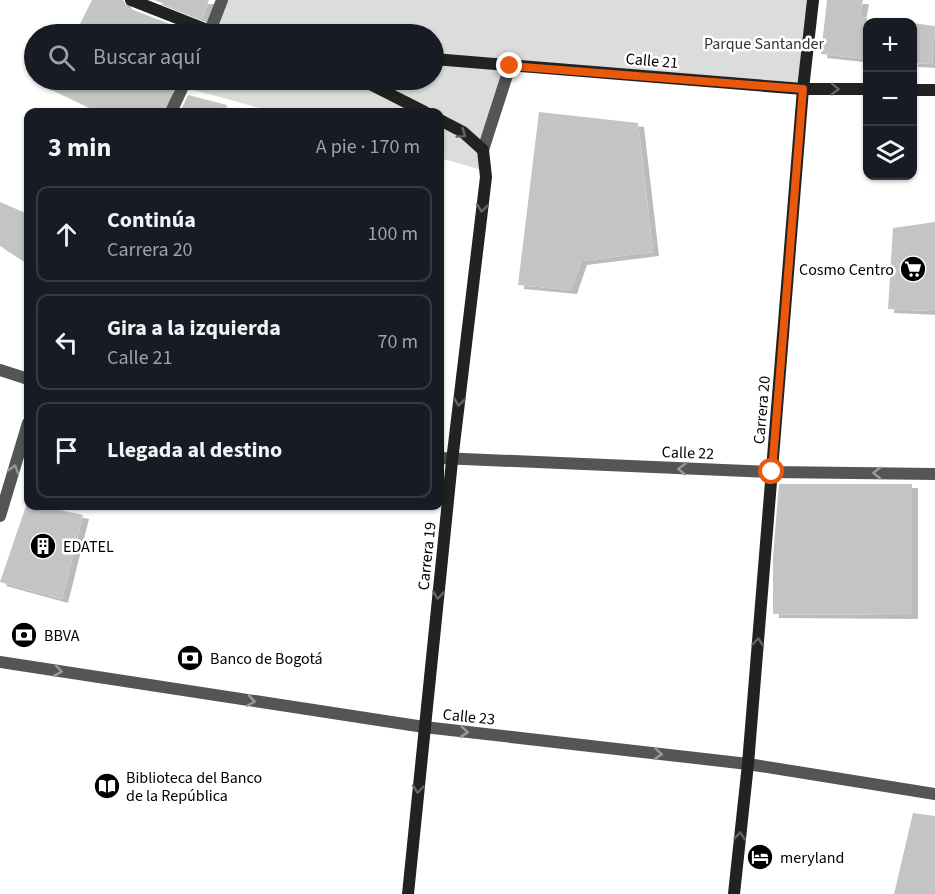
<!DOCTYPE html>
<html lang="es">
<head>
<meta charset="utf-8">
<style>
  :root { --surface:#171b24; --page:#242831; --text:#f1f3f6; --muted:#9ea1a6; --line:#363941 }
  body { margin:0; font-family:"Source Sans 3",sans-serif; background:var(--page); color:var(--text) }
  .controls { position:absolute; right:18px; top:18px; display:grid; overflow:hidden; border-radius:12px; box-shadow:0 2px 4px #0004 }
  .controls button { width:54px; height:54px; display:grid; place-items:center; padding:0; border:0; border-bottom:2px solid var(--line); background:var(--surface); color:var(--text); font:30px sans-serif }
  .stop { position:absolute; width:18px; height:18px; margin:-14px; border:4px solid #ea580c; border-radius:50%; background:#fff }
  .stop.end { background:#ea580c; border-color:#fff; box-shadow:0 2px 6px #0008 }
  .list { margin:0; padding:0; list-style:none }
  h2 { display:flex; justify-content:space-between; align-items:center; height:78px; margin:0; padding:0 24px; font-size:26px }
  h2 small { font-size:20px; font-weight:400; color:var(--muted) }
  .list li { display:grid; grid-template-columns:39px 1fr auto; gap:18px; align-items:center; box-sizing:border-box; height:96px; margin:0 12px 12px; padding:0 12px; border:2px solid var(--line); border-radius:12px }
  .list b { display:block; font-size:22px; white-space:nowrap }
  .list p { margin:0; font-size:20px; white-space:nowrap; color:var(--muted) }
  .list em { font-size:20px; font-style:normal; color:var(--muted) }
  .icon { flex:none; width:33px; height:33px; fill:none; stroke:currentColor; stroke-width:2; stroke-linecap:round; stroke-linejoin:round }
  .map { position:relative; flex:none; width:935px; height:894px; overflow:hidden }
  .search { position:absolute; background:var(--surface); box-shadow:0 2px 4px #0004; left:24px; top:24px; width:420px; height:66px; display:flex; align-items:center; gap:15px; box-sizing:border-box; padding:0 21px; border-radius:33px; color:var(--muted); font-size:22px }
  .panel { position:absolute; background:var(--surface); box-shadow:0 2px 4px #0004; left:24px; top:108px; width:420px; height:402px; border-radius:12px }
  .map>svg:first-child { display:block }
  .green { fill:#dcdcdc }
  .building { fill:#c4c4c4; filter:url(#shadow) }
  .lines { fill:none; stroke-linecap:round; stroke-linejoin:round }
  .pedestrian { stroke:#555; stroke-width:12 }
  .minor { stroke:#555; stroke-width:12 }
  .secondary { stroke:#222; stroke-width:12 }
  .oneway { stroke:#646464 }
  .oneway2 { stroke:#999 }
  .route { stroke:#ea580c; stroke-width:8 }
  .labels { text-anchor:middle; stroke-width:5; stroke-linejoin:round; paint-order:stroke }
  .park-label { font-size:16px; fill:#333; stroke:#fff }
  .street-label { font-size:16px; fill:#000; stroke:#fff }
  .poi-label { font-size:16px; fill:#000; stroke:#fff; text-anchor:start }
</style>
</head>
<body>
<div class="map">
<svg width="935" height="894" viewBox="0 0 935 894">
  <defs>
    <filter id="shadow"><feDropShadow dx="6" dy="4" stdDeviation="0" flood-color="#0004"/></filter>
  </defs>
  <rect width="100%" height="100%" fill="#fff"/>
  <polygon class="green" points="222,0 813,0 803,89 510,66 483,150 485,171 440,158 440,112 274,112 183,87 186,80 434,80 434,34 208,34"/>
  <g class="building">
    <polygon points="92,0 123,0 128,8 196,34 75,34"/>
    <polygon points="154,0 209,0 202,19"/>
    <polygon points="827,0 863,0 860,17 867,18 867,59 821,54"/>
    <polygon points="912,23 935,26 932,64 912,63"/>
    <polygon points="33,80 171,80 166,89 172,91 163,112 100,112"/>
    <polygon points="188,95 227,105 226,112 180,112"/>
    <polygon points="539,112 638,123 653,252 581,261 571,290 518,285"/>
    <polygon points="0,202 28,214 28,264 0,246"/>
    <polygon points="935,222 935,311 888,309 893,228"/>
    <polygon points="779,484 912,484 912,615 773,614 773,557"/>
    <polygon points="27,503 83,515 62,599 0,582"/>
    <polygon points="913,813 935,816 935,894 894,894"/>
  </g>
  <g class="lines">
    <g class="pedestrian">
      <polyline points="210,31 222,0"/>
      <polyline points="483,150 510,66"/>
    </g>
    <g class="minor">
      <polyline points="171,112 186,80"/>
      <polyline points="0,370 28,379"/>
      <polyline points="440,458 772,472 935,474"/>
      <polyline points="0,516 28,423"/>
      <polyline points="0,662 424,727 748,764 935,794"/>
    </g>
    <g class="secondary">
      <polyline points="131,0 210,31 229,34"/>
      <polyline points="434,59 803,89 868,89"/>
      <polyline points="362,80 425,112"/>
      <polyline points="912,90 935,90"/>
      <polyline points="408,894 452,461 486,177 483,150 463,132 440,120"/>
      <polyline points="734,894 748,764 803,89 813,0"/>
    </g>
  </g>
  <defs><path id="oneway-chevron" d="M-2-3.5L2.5 0L-2 3.5" fill="none" stroke-width="1.6" stroke-linecap="round" stroke-linejoin="round" transform="scale(1.5)"/></defs>
  <g class="oneway">
    <use href="#oneway-chevron" transform="translate(835 89) rotate(1)"/>
    <use href="#oneway-chevron" transform="translate(462 134) rotate(34)"/>
    <use href="#oneway-chevron" transform="translate(482 208) rotate(97)"/>
    <use href="#oneway-chevron" transform="translate(459 402) rotate(97)"/>
    <use href="#oneway-chevron" transform="translate(438 595) rotate(96)"/>
    <use href="#oneway-chevron" transform="translate(758 642) rotate(-85)"/>
    <use href="#oneway-chevron" transform="translate(418 789) rotate(95)"/>
    <use href="#oneway-chevron" transform="translate(740 836) rotate(-84)"/>
  </g>
  <g class="oneway2">
    <use href="#oneway-chevron" transform="translate(14 469) rotate(-73)"/>
    <use href="#oneway-chevron" transform="translate(682 469) rotate(-178)"/>
    <use href="#oneway-chevron" transform="translate(877 473) rotate(-179)"/>
    <use href="#oneway-chevron" transform="translate(58 671) rotate(9)"/>
    <use href="#oneway-chevron" transform="translate(251 701) rotate(9)"/>
    <use href="#oneway-chevron" transform="translate(464 732) rotate(6)"/>
    <use href="#oneway-chevron" transform="translate(658 754) rotate(6)"/>
  </g>
  <g class="lines">
    <polyline class="route" points="510,66 803,89 772,472"/>
  </g>
  <defs>
    <g id="supermarket-disc" transform="scale(1.35)"><circle r="9.5" fill="#000" stroke="#fff"/><path d="M-6-5.5h2.5l.6 2H6L4.5 2H-2.5L-4.4-4H-6ZM-1.5 3.2a1.3 1.3 0 1 0 .1 0ZM3 3.2a1.3 1.3 0 1 0 .1 0Z" fill="#fff"/></g>
    <g id="building-disc" transform="scale(1.35)"><circle r="9.5" fill="#000" stroke="#fff"/><path d="M-4-6H4V6H1V3H-1V6H-4ZM-2.5-4.3h1.7v1.8h-1.7ZM.8-4.3h1.7v1.8H.8ZM-2.5-1h1.7V.8h-1.7ZM.8-1h1.7V.8H.8Z" fill="#fff"/></g>
    <g id="bank-disc" transform="scale(1.35)"><circle r="9.5" fill="#000" stroke="#fff"/><path d="M-6-4H6V4H-6ZM0-2.3a2.3 2.3 0 1 0 0 4.6a2.3 2.3 0 1 0 0-4.6Z" fill="#fff"/></g>
    <g id="library-disc" transform="scale(1.35)"><circle r="9.5" fill="#000" stroke="#fff"/><path d="M-6-4Q-3-5.5-.7-3.5V5Q-3 3-6 4ZM6-4Q3-5.5 .7-3.5V5Q3 3 6 4Z" fill="#fff"/></g>
    <g id="hotel-disc" transform="scale(1.35)"><circle r="9.5" fill="#000" stroke="#fff"/><path d="M-6-4.5h1.5V1H6V5H4.5V3h-9V5H-6ZM-4 0a1.8 1.8 0 1 1 3.6 0ZM.5 0V-2.5h3Q6-2.5 6 0Z" fill="#fff"/></g>
  </defs>
  <g fill-rule="evenodd">
    <use href="#supermarket-disc" x="913" y="269"/>
    <use href="#building-disc" x="43" y="546"/>
    <use href="#bank-disc" x="24" y="635"/>
    <use href="#bank-disc" x="190" y="658"/>
    <use href="#library-disc" x="107" y="786"/>
    <use href="#hotel-disc" x="760" y="857"/>
  </g>
  <g class="labels">
    <g class="park-label">
      <text x="764" y="49">Parque Santander</text>
    </g>
    <g class="street-label">
      <text transform="translate(652 60) rotate(5)" y="6">Calle 21</text>
      <text transform="translate(761 410) rotate(-85)" y="6">Carrera 20</text>
      <text transform="translate(688 452) rotate(2)" y="6">Calle 22</text>
      <text transform="translate(426 556) rotate(-84)" y="6">Carrera 19</text>
      <text transform="translate(469 716) rotate(6)" y="6">Calle 23</text>
    </g>
    <g class="poi-label">
      <text x="894" y="275" text-anchor="end">Cosmo Centro</text>
      <text x="63" y="552">EDATEL</text>
      <text x="44" y="641">BBVA</text>
      <text x="210" y="664">Banco de Bogotá</text>
      <text x="126" y="783">Biblioteca del Banco<tspan x="126" dy="18">de la República</tspan></text>
      <text x="780" y="863">meryland</text>
    </g>
  </g>
</svg>
<div class="controls">
<button>+</button>
<button>−</button>
<button><svg class="icon" aria-label="layers" viewBox="0 0 24 24"><path d="M12 4l9 5-9 5-9-5zM3 14l9 5 9-5"/></svg></button>
</div>
<div class="stop" style="left:772px;top:472px"></div>
<div class="stop end" style="left:510px;top:66px"></div>
<div class="search"><svg class="icon" aria-label="search" viewBox="0 0 24 24"><circle cx="10" cy="10" r="6"/><path d="M15 15l6 6"/></svg>Buscar aquí</div>
<section class="panel">
<h2>3 min<small>A pie · 170 m</small></h2>
<ul class="list">
<li><svg class="icon" aria-label="ahead" viewBox="0 0 24 24"><path d="M12 20V5M6 11l6-6 6 6"/></svg><div><b>Continúa</b><p>Carrera 20</p></div><em>100 m</em></li>
<li><svg class="icon" aria-label="left" viewBox="0 0 24 24"><path d="M17 20v-9H6M10 6l-5 5 5 5"/></svg><div><b>Gira a la izquierda</b><p>Calle 21</p></div><em>70 m</em></li>
<li><svg class="icon" aria-label="arrive" viewBox="0 0 24 24"><path d="M6 21V4h12l-3 4 3 4H6"/></svg><div><b>Llegada al destino</b></div></li>
</ul>
</section>
</div>
</body>
</html>
